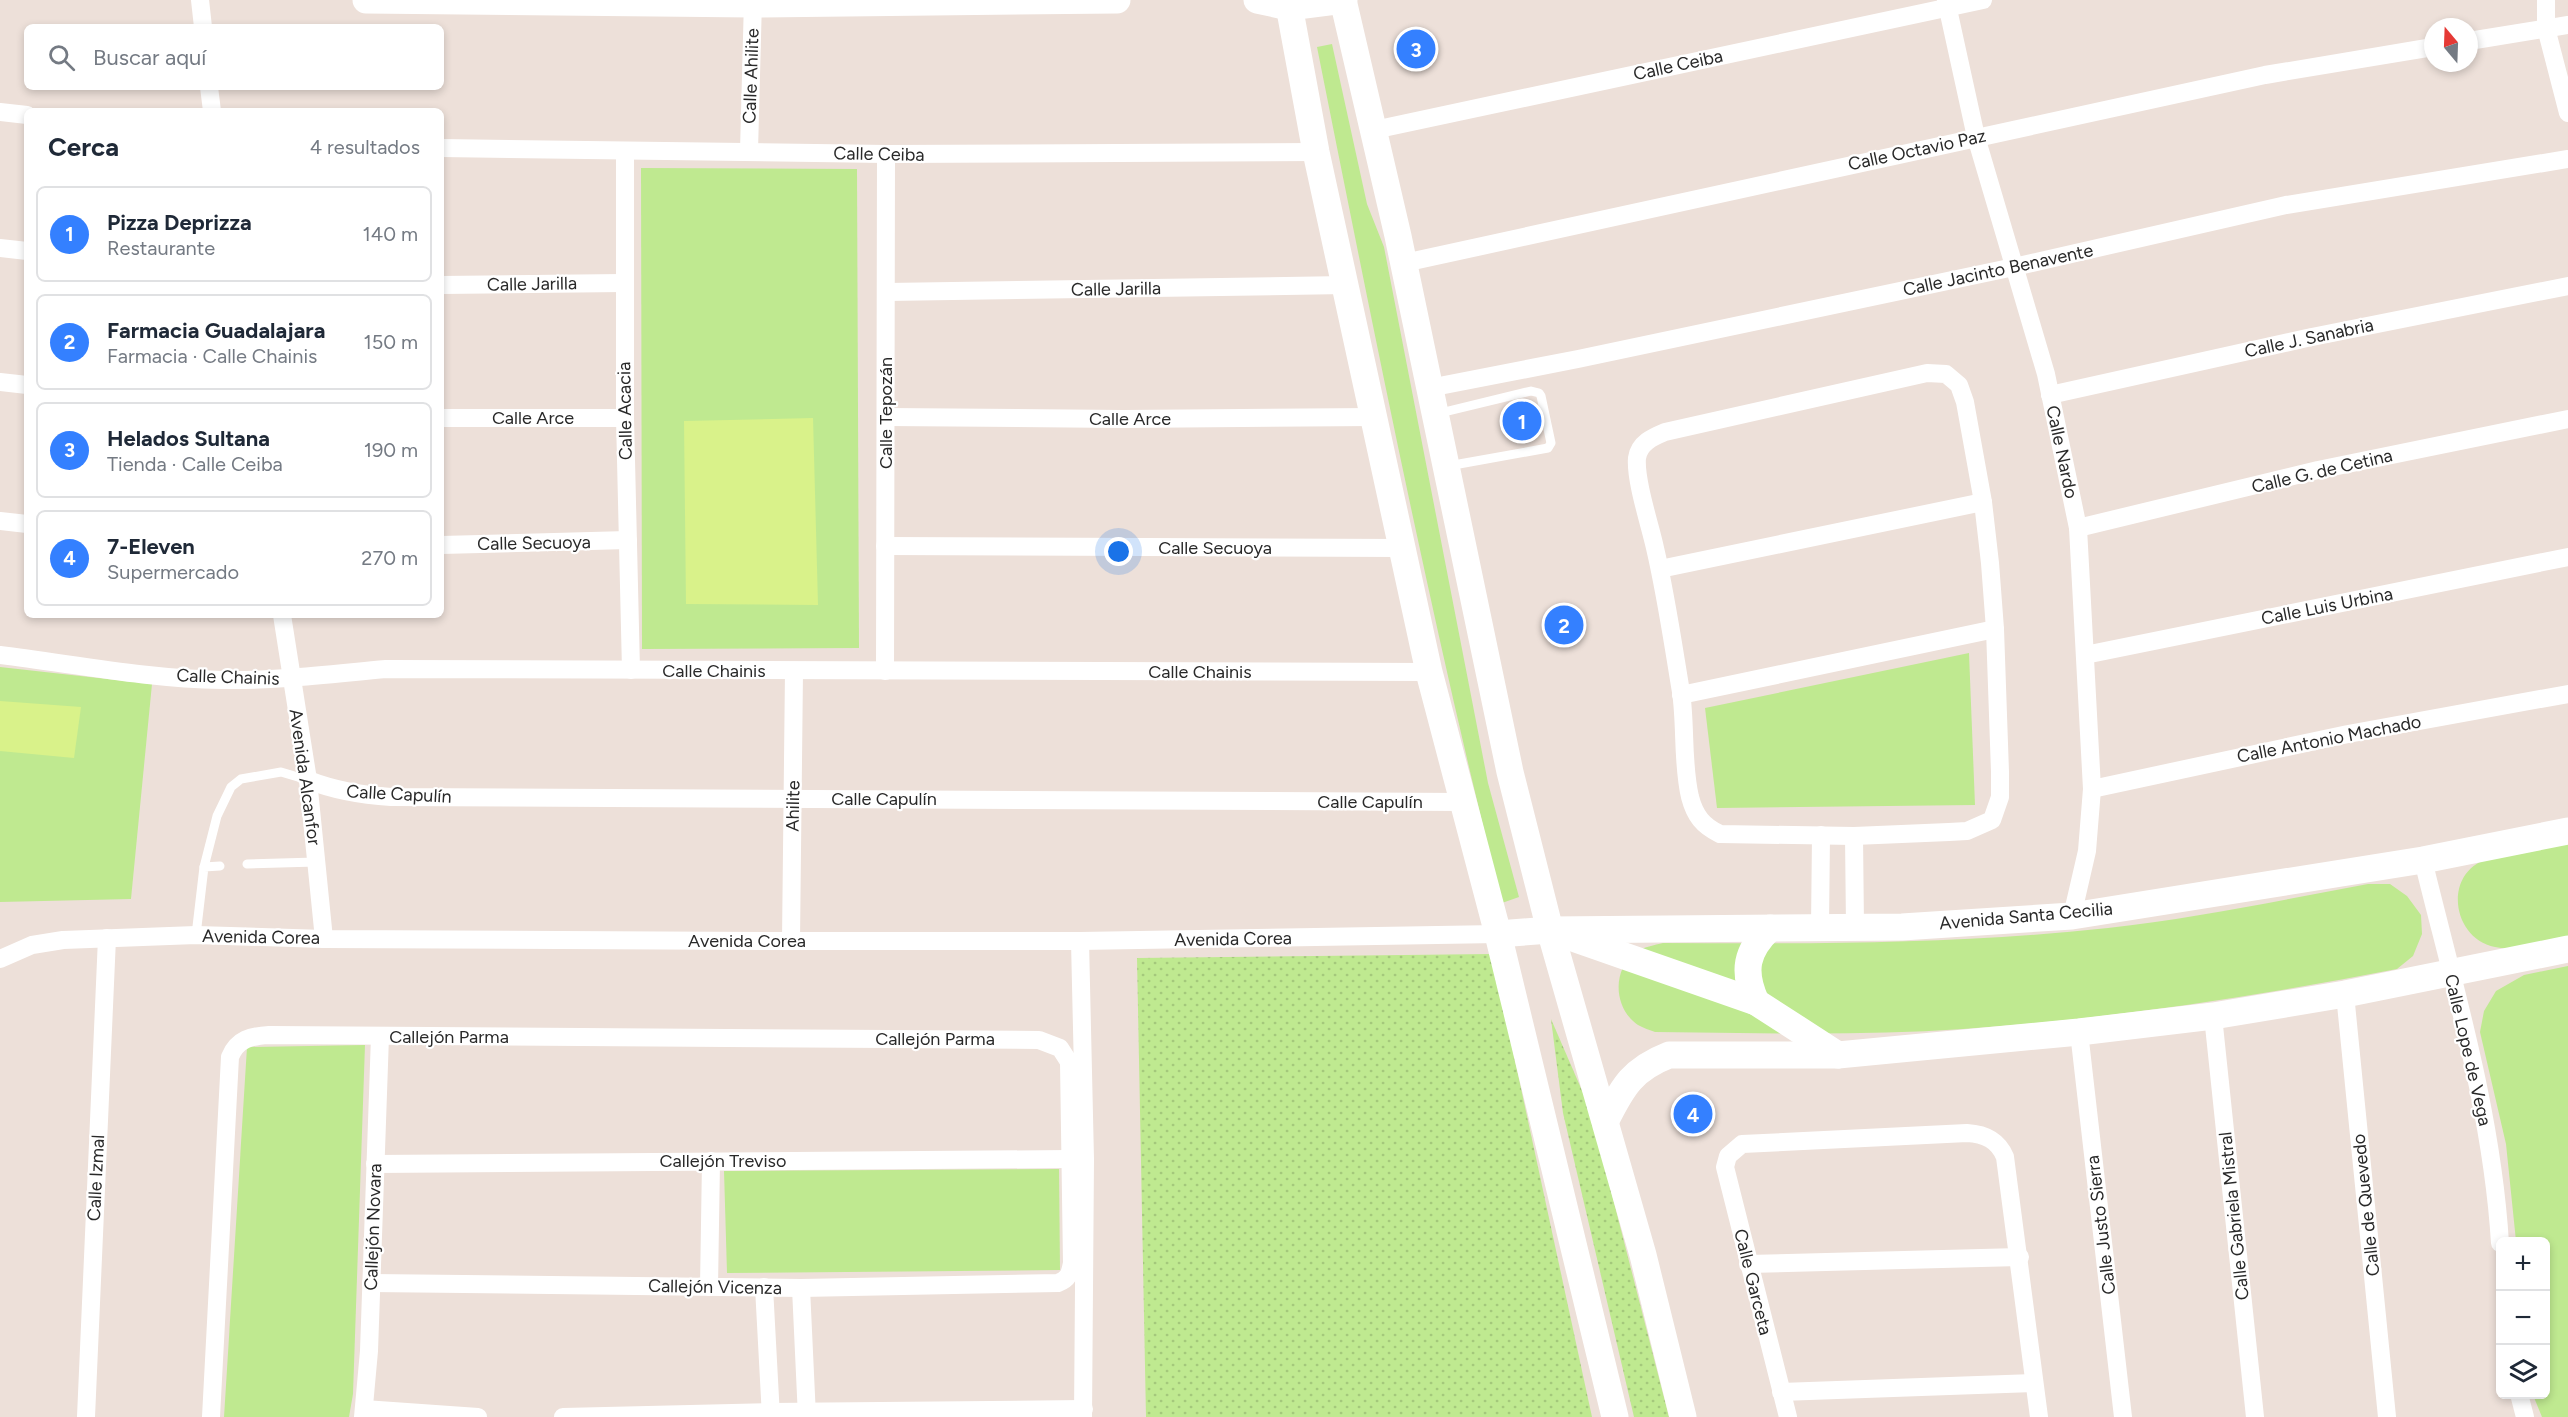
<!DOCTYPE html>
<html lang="es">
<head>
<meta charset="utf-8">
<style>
  :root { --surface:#fff; --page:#f6f6f7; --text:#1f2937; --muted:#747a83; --line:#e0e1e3; --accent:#3480ff }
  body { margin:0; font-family:Figtree,sans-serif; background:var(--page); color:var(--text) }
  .controls { position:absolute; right:18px; bottom:18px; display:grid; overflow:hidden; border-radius:9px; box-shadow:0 3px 9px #0003 }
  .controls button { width:54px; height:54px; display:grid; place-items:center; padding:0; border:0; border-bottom:2px solid var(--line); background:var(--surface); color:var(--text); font:30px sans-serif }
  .compass { position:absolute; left:2424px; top:18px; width:54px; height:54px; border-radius:50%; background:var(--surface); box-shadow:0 3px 9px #0003; rotate:341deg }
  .you { position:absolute; left:1119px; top:552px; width:21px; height:21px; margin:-15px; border:4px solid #fff; border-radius:50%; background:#1a73e8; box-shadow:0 0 0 9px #1a73e833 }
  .badge { display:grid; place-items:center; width:39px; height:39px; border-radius:50%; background:var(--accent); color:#fff; font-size:20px; font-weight:700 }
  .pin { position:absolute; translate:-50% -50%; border:3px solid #fff; box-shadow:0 2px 6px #0006 }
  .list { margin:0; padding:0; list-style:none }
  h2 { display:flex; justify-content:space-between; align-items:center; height:78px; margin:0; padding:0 24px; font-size:26px }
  h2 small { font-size:20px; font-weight:400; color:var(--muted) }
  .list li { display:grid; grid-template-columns:39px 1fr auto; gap:18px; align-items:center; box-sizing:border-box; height:96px; margin:0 12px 12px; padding:0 12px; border:2px solid var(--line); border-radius:9px }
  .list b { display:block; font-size:22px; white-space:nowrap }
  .list p { margin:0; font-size:20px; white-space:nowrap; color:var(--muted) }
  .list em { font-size:20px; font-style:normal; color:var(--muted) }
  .icon { flex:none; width:33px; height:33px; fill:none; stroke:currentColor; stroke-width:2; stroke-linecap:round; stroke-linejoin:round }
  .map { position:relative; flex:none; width:2568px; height:1417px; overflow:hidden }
  .search { position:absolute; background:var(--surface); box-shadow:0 3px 9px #0003; left:24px; top:24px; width:420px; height:66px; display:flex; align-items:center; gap:15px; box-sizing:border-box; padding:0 21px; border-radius:9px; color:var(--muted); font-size:22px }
  .panel { position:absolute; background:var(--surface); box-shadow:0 3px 9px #0003; left:24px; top:108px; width:420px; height:510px; border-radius:9px }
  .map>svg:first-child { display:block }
  .grass { fill:url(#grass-dots) }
  .park { fill:#bfe990 }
  .pitch { fill:#d9f28a }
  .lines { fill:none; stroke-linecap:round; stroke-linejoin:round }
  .lane { stroke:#fff; stroke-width:9 }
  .street { stroke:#fff; stroke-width:18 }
  .secondary { stroke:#fff; stroke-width:27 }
  .labels { text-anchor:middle; stroke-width:4.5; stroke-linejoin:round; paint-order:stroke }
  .street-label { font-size:18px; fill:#292929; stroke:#fff }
</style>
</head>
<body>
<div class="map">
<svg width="2568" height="1417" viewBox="0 0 2568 1417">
  <defs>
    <pattern id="grass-dots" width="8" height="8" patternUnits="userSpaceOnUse" patternTransform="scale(1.5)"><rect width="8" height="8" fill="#bfe990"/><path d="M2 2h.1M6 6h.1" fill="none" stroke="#a4c87c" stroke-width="1.8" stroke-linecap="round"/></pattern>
  </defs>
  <rect width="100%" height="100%" fill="#ede0d9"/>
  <g class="grass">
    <polygon points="1492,954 1592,1417 1146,1417 1137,958"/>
    <polygon points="1551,1019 1590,1109 1669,1417 1634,1417 1563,1113"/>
  </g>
  <g class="park">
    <path d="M1332 44 1367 204 1384 247 1488 783 1519 897 1502 903C1431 620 1374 333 1317 47Z"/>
    <polygon points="641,168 857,169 859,648 642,649"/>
    <polygon points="1969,653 1975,805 1717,808 1705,708"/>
    <polygon points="0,667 152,684 131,899 0,902"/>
    <path d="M2568 841V937C2546 941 2517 952 2495 947 2454 939 2443 879 2482 861 2489 858 2498 857 2505 855 2526 850 2547 846 2568 841Z"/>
    <path d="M2368 884H2390L2407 896 2421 915 2422 934 2413 956 2397 969C2254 997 2109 1019 1963 1029 1861 1036 1758 1033 1655 1032 1650 1030 1643 1028 1638 1025 1613 1008 1612 969 1636 952 1643 947 1655 945 1663 943 1812 944 1960 944 2108 928 2196 918 2282 900 2368 884Z"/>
    <polygon points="2568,966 2568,1417 2542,1417 2533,1395 2546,1394 2546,1242 2516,1241 2506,1144 2480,1032 2484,1011 2496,991 2524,975"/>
    <polygon points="365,1045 353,1394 349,1417 224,1417 247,1047"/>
    <polygon points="1059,1169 1060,1270 727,1273 724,1171"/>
  </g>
  <g class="pitch">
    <polygon points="813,418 818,605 686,604 684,421"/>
    <polygon points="0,701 81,707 74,758 0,751"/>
  </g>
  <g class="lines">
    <g class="lane">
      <polyline points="1436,414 1531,391 1539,393 1541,396 1551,443 1548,448 1448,466"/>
      <polyline points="247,864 316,862"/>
      <polyline points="204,867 217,816 231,787 241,779 281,772 308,780"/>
      <polyline points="196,935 204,867 220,866"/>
    </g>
    <g class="street">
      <polyline points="200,0 203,27"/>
      <polyline points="1946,0 1976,137 2046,374 2078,528 2092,789 2087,851 2072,916"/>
      <polyline points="2546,0 2546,28 2568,113"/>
      <polyline points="2469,41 2568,25"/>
      <polyline points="209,87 212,111"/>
      <polyline points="0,112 27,115"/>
      <polyline points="1374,130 1983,0"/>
      <polyline points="441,148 886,154 1316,152"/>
      <polyline points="749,151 753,0"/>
      <polyline points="625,152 625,418 631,670"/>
      <polyline points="0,248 27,251"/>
      <polyline points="1404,263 2265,75 2433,47"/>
      <polyline points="441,285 624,283"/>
      <polyline points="887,292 1346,285"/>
      <path d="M1927 373 1946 374 1959 385 1965 402 1983 502 1990 563 1995 629 2000 772V797L1992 820 1967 831 1949 832 1854 836 1720 834C1703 826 1695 816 1690 797 1682 763 1686 726 1681 692 1673 644 1666 595 1655 548 1650 525 1635 480 1637 458 1639 443 1653 437 1665 432Z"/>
      <polyline points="0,382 27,385"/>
      <polyline points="1429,388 1578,359 2014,267 2286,205 2568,159"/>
      <polyline points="2050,395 2307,338 2568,286"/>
      <polyline points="887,417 1123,419 1373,417"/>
      <polyline points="441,418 625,418"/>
      <polyline points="0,521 27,524"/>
      <polyline points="2078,528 2318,470 2568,419"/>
      <polyline points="441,545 628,540"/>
      <polyline points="885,546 1402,548"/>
      <polyline points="1660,569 1983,502"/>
      <polyline points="282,615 308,780 324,939"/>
      <path d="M0 655C73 664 148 679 222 680 277 681 331 674 386 669L1429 672"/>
      <polyline points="2085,655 2568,557"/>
      <polyline points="885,671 886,154"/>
      <polyline points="1681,695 1995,629"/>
      <path d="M308 780C336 791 361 795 391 797L1463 802"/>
      <polyline points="2092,789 2348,734 2568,694"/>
      <polyline points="1854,836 1855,927"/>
      <path d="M2423 860C2454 987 2492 1112 2500 1243"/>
      <polyline points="1820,927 1821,835"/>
      <polyline points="791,941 794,671"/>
      <polyline points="1080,941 1085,1159 1083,1417"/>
      <polyline points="0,959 32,945 63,940 196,935 324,939 791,941 1080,941 1498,934"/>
      <polyline points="2345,994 2387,1417"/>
      <polyline points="2213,1016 2255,1417"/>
      <polyline points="2079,1032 2123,1417"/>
      <polyline points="375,1164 1070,1159"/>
      <polyline points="1748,1264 2020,1257"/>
      <polyline points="709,1287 711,1161"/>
      <polyline points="764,1287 771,1417"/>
      <polyline points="801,1288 807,1417"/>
      <polyline points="1781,1392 2034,1383"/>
      <polyline points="2519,1394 2525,1417"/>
      <polyline points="364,1409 478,1417"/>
      <polyline points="86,1417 107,938"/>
      <path d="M211 1417 230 1057C237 1039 251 1036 269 1035L1039 1040 1060 1048 1069 1062 1072 1263C1070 1273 1069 1279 1058 1283L801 1288 371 1283"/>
      <polyline points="363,1417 369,1351 380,1036"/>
      <polyline points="563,1417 771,1412 1084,1409"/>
      <path d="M1788 1417 1725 1167 1728 1156 1742 1144 1967 1133C1985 1134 1998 1140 2005 1157L2039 1417"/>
    </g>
    <g class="secondary">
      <polyline points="366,0 753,4 1117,0"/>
      <polyline points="1257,0 1289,7 1344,0"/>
      <polyline points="1288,0 1316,152 1429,672 1498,934 1615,1417"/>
      <polyline points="1343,0 1398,236 1510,772 1550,930 1643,1255 1683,1417"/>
      <polyline points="1550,930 1902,927 2072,916 2423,860 2568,831"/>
      <polyline points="1498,934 1550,930 1756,1002 1838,1055"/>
      <path d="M1756 1002C1742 971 1746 951 1770 928"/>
      <path d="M1606 1120C1623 1086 1633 1069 1669 1055H1838L2079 1032 2213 1016 2345 994 2568 949"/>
    </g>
  </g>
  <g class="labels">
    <g class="street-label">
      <text transform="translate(1678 65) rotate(-12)" y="6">Calle Ceiba</text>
      <text transform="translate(751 76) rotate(-88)" y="6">Calle Ahilite</text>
      <text transform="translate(1917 150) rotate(-12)" y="6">Calle Octavio Paz</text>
      <text transform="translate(879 154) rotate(1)" y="6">Calle Ceiba</text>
      <text transform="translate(1998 270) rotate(-12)" y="6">Calle Jacinto Benavente</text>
      <text transform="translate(532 284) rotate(-1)" y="6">Calle Jarilla</text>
      <text transform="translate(1116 289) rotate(-1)" y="6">Calle Jarilla</text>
      <text transform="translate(2309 338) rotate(-12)" y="6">Calle J. Sanabria</text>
      <text transform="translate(625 411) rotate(-91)" y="6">Calle Acacia</text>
      <text transform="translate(886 413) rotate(-90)" y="6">Calle Tepozán</text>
      <text x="533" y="424">Calle Arce</text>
      <text x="1130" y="425">Calle Arce</text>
      <text transform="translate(2062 452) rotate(78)" y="6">Calle Nardo</text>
      <text transform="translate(2322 471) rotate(-13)" y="6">Calle G. de Cetina</text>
      <text transform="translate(534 543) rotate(-1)" y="6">Calle Secuoya</text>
      <text x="1215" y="554">Calle Secuoya</text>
      <text transform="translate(2327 606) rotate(-11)" y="6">Calle Luis Urbina</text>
      <text x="714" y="677">Calle Chainis</text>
      <text x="1200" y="678">Calle Chainis</text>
      <text transform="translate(228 677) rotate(2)" y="6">Calle Chainis</text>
      <text transform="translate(2329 739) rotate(-11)" y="6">Calle Antonio Machado</text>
      <text transform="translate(305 777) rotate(82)" y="6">Avenida Alcanfor</text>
      <text transform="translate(399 794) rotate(3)" y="6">Calle Capulín</text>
      <text x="884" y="805">Calle Capulín</text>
      <text x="1370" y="808">Calle Capulín</text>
      <text transform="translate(793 806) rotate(-89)" y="6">Ahilite</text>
      <text transform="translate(2026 916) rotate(-5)" y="6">Avenida Santa Cecilia</text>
      <text transform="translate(261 937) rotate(1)" y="6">Avenida Corea</text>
      <text transform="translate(1233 939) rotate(-1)" y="6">Avenida Corea</text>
      <text x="747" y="947">Avenida Corea</text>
      <text x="449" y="1043">Callejón Parma</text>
      <text x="935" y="1045">Callejón Parma</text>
      <text transform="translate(2468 1050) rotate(77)" y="6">Calle Lope de Vega</text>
      <text x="723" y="1167">Callejón Treviso</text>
      <text transform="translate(96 1178) rotate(-87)" y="6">Calle Izmal</text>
      <text transform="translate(2366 1205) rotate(-96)" y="6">Calle de Quevedo</text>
      <text transform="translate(2234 1216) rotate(-96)" y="6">Calle Gabriela Mistral</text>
      <text transform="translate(2101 1225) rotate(-97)" y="6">Calle Justo Sierra</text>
      <text transform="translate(373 1227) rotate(-88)" y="6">Callejón Novara</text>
      <text transform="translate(1753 1282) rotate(76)" y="6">Calle Garceta</text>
      <text transform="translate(715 1287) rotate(1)" y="6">Callejón Vicenza</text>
    </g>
  </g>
</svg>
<div class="controls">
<button>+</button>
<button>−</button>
<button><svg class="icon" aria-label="layers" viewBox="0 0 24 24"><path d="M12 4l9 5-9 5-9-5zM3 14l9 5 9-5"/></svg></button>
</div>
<svg class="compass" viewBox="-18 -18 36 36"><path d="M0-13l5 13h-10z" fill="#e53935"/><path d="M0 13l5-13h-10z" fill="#747a83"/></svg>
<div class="you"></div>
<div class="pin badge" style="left:1522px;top:421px">1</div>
<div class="pin badge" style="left:1564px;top:625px">2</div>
<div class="pin badge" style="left:1416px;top:49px">3</div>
<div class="pin badge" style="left:1693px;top:1114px">4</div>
<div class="search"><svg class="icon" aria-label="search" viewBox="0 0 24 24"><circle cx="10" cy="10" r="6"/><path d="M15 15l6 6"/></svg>Buscar aquí</div>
<section class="panel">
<h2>Cerca<small>4 resultados</small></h2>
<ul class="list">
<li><span class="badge">1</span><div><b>Pizza Deprizza</b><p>Restaurante</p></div><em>140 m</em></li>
<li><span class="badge">2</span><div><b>Farmacia Guadalajara</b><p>Farmacia · Calle Chainis</p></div><em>150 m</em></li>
<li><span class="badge">3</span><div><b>Helados Sultana</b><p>Tienda · Calle Ceiba</p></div><em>190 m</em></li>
<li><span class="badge">4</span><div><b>7-Eleven</b><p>Supermercado</p></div><em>270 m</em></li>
</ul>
</section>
</div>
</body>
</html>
